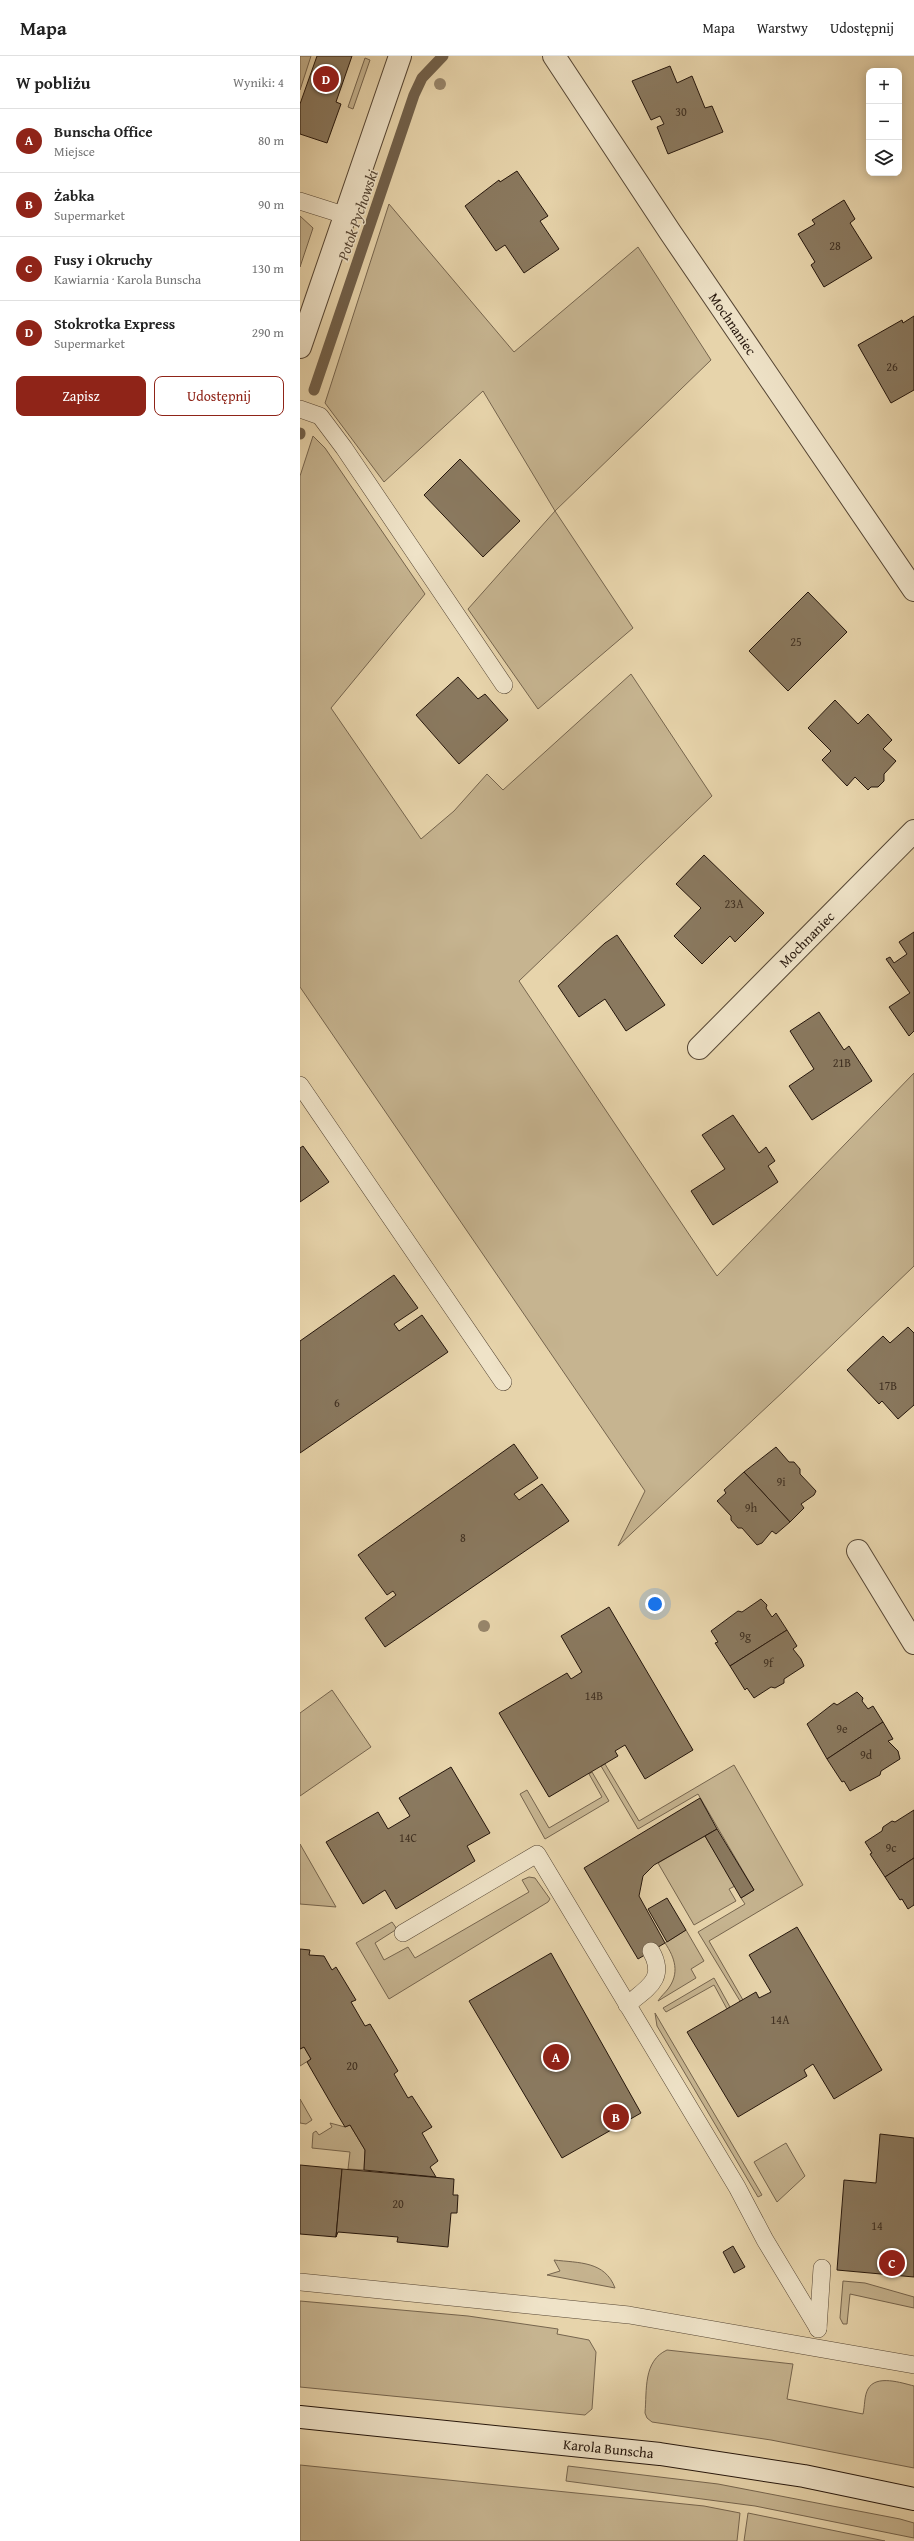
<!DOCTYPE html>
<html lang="pl">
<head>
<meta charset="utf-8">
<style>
  :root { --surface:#fff; --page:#f2f2f2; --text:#222; --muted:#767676; --line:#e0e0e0; --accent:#8f2418 }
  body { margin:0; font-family:"Gentium Book Plus",serif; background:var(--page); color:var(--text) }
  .controls { position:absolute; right:12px; top:12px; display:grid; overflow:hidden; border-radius:8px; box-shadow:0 2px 10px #0003 }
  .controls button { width:36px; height:36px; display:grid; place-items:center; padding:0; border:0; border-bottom:1px solid var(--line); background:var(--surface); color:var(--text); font:20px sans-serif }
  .you { position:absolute; left:355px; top:1548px; width:14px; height:14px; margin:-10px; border:3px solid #fff; border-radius:50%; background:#1a73e8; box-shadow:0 0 0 6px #1a73e833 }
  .badge { display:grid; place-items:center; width:26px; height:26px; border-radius:50%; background:var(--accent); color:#fff; font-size:13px; font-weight:700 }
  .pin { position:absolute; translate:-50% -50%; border:2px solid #fff; box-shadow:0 1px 4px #0006 }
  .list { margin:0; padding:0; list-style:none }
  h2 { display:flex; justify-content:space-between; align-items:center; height:52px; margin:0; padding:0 16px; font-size:17px }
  h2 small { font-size:13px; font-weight:400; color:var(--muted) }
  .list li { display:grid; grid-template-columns:26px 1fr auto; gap:12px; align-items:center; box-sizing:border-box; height:64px; padding:0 16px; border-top:1px solid var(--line) }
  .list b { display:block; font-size:15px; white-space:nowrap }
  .list p { margin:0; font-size:13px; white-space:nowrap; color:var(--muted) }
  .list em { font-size:13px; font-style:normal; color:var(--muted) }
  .actions { display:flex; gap:8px; padding:12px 16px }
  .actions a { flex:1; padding:9px 0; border:1px solid var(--accent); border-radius:8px; text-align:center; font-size:14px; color:var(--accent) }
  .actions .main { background:var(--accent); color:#fff }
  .icon { flex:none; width:22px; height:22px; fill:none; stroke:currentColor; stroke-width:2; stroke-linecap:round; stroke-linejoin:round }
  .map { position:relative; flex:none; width:614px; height:2485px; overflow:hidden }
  header { display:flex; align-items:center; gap:24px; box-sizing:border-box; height:56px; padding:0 20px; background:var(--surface); border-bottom:1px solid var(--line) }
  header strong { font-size:19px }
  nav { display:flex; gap:22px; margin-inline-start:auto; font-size:14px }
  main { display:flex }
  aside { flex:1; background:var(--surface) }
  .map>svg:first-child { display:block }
  .green { fill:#c6b490; stroke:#76654e }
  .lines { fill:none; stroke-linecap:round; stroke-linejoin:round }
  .stream { stroke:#72614b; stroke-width:11 }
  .building { fill:#8a795f; stroke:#25160c }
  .service-casing { stroke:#564634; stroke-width:18 }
  .minor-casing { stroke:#564634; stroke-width:24 }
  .secondary-casing { stroke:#25160c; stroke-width:24 }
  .service { stroke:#efe3c8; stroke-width:17 }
  .minor { stroke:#efe3c8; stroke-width:22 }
  .secondary { stroke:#efe3c8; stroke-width:22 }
  .tree { fill:#97856a }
  .labels { text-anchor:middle; stroke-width:3; stroke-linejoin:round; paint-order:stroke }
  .number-label { font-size:12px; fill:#3e2f21 }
  .street-label { font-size:14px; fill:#25160c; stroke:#efe3c8 }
  .water-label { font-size:15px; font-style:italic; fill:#584836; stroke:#efe3c8 }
</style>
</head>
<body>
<header>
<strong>Mapa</strong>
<nav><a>Mapa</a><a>Warstwy</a><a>Udostępnij</a></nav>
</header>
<main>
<aside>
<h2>W pobliżu<small>Wyniki: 4</small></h2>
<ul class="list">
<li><span class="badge">A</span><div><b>Bunscha Office</b><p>Miejsce</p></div><em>80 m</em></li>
<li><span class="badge">B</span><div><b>Żabka</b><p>Supermarket</p></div><em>90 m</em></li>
<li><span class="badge">C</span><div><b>Fusy i Okruchy</b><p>Kawiarnia · Karola Bunscha</p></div><em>130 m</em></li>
<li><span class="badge">D</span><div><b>Stokrotka Express</b><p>Supermarket</p></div><em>290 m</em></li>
</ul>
<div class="actions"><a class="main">Zapisz</a><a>Udostępnij</a></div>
</aside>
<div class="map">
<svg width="614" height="2485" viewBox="0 0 614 2485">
  <rect width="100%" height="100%" fill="#e7d4ab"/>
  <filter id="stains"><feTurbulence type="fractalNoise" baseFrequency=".005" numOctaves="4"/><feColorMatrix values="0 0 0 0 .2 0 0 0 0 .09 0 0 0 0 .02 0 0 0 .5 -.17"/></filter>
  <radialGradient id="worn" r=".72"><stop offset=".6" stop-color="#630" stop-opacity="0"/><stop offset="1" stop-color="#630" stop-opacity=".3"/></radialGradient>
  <g class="green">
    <polygon points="0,0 11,0 0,34"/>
    <polygon points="65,2 70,4 53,53 48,51"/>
    <polygon points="89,148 214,296 338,191 411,304 255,455 333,572 238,653 168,553 255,455 183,335 84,426 25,347"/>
    <polygon points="0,160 13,172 0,211"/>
    <polygon points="13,380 25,392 125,538 31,652 121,783 154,755 187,718 203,734 331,618 412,740 219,925 417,1220 614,1017 614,1210 485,1334 318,1490 345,1435 0,931 0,420"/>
    <polygon points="32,1634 71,1691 0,1740 0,1657"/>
    <polygon points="305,1708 339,1765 434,1709 503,1829 409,1885 443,1944 440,1945 398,1876 445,1848 441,1842 454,1834 398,1738 338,1773 301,1710"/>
    <polygon points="292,1716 309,1745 245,1783 220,1738 227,1734 249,1772 302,1741 289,1718"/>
    <polygon points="405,1780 435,1830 429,1833 436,1845 394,1869 358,1807"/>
    <polygon points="0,1788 36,1851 0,1848"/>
    <polygon points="229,1821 235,1822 250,1843 248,1846 89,1943 56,1887 92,1866 97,1873 75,1887 84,1904 108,1891 115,1902 229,1836 222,1824"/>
    <path d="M386 1874 404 1905 391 1913 396 1922 358 1945C361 1940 365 1937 368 1933 380 1917 375 1902 365 1887Z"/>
    <polygon points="414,1922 430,1951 427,1953 414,1929 366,1956 363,1952"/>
    <polygon points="355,1957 462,2139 458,2141 357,1970"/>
    <polygon points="4,1991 11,2003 0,2010 0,1993"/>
    <polygon points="0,2043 12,2064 6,2068 0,2067"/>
    <polygon points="30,2067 45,2071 50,2069 65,2094 64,2114 48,2113 50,2096 12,2092 13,2077 16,2075 19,2079 32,2071"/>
    <polygon points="486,2087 505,2120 477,2146 454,2106"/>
    <path d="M254 2204C279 2207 305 2205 315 2232L247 2219 260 2215Z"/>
    <polygon points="543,2225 565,2227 614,2241 614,2252 550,2238 547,2268 543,2268 540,2262"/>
    <polygon points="0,2245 168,2260 258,2273 257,2278 289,2284 296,2296 292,2353 285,2359 0,2331"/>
    <path d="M367 2294 493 2308 487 2343 563 2358C565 2350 564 2340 568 2333 576 2318 602 2327 614 2330V2412L471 2384 352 2366 347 2362 345 2357C347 2334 343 2305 367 2294Z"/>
    <polygon points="0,2409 404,2450 440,2457 437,2485 0,2485"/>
    <polygon points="268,2410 418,2428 600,2463 614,2467 614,2482 455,2450 266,2425"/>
    <polygon points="448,2457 585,2485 444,2485"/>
  </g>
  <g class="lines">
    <g class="stream">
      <polyline points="14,334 114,39 122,22 143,0"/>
      <polyline points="0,378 0,377"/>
    </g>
  </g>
  <g class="building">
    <polygon points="17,0 52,0 36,46 41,48 27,87 0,78 0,48"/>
    <polygon points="370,10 377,27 392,20 405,52 412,50 423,76 368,98 357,71 364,68 360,60 351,64 332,25"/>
    <polygon points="217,115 248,160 240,165 259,193 224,217 205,189 196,195 165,150 199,124 200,126"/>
    <polygon points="544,144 555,163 550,167 572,202 524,231 511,209 515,206 498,178 515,168 512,164"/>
    <polygon points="614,260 614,334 591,347 558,289 602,264 603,267"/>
    <polygon points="160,403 220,465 183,501 124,439"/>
    <polygon points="508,536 547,576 488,635 449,595"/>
    <polygon points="158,621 178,643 185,638 208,664 159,708 116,659"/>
    <polygon points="535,644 558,668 568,658 592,684 583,693 596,705 584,718 584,725 578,731 571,731 568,734 555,721 547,730 522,704 531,695 508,672"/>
    <polygon points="404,799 464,857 435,886 430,880 402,908 374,880 401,852 376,828"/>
    <polygon points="614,876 614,975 609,980 589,951 610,937 586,903 590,901 594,907 607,898 599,886"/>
    <polygon points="317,879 365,949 326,975 305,943 279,961 258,930 305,887"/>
    <polygon points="519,956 544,994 549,990 572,1025 512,1064 489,1030 514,1013 490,975"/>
    <polygon points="433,1059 459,1097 466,1091 475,1105 468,1110 478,1126 413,1169 391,1135 425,1113 402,1079"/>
    <polygon points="3,1090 29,1126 0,1146 0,1092"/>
    <polygon points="94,1219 118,1252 94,1268 99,1275 122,1259 148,1296 0,1397 0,1285"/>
    <polygon points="608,1271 614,1277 614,1349 598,1363 582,1345 579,1348 547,1314 583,1280 590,1287"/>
    <polygon points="214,1388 238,1422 214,1438 219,1444 242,1428 269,1465 85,1591 65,1562 96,1539 93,1535 87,1539 58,1499"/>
    <polygon points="476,1391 489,1406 494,1406 500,1413 500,1418 516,1435 514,1439 501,1448 504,1452 490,1466 444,1416"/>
    <polygon points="444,1416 490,1466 476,1478 472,1475 462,1487 457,1489 442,1472 438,1472 431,1464 431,1460 417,1445 426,1437 424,1434"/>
    <polygon points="461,1543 467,1549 466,1552 472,1561 476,1557 487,1574 430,1610 415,1587 418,1586 411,1575 438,1555 442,1556"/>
    <polygon points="309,1551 393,1694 345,1723 325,1689 315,1695 318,1700 249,1741 199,1657 267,1617 271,1623 282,1616 261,1580"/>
    <polygon points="487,1574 497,1590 493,1593 501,1603 504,1610 484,1623 484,1627 475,1632 471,1631 454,1642 447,1632 445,1634 430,1610"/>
    <polygon points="557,1636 563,1642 562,1645 568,1653 573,1650 583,1666 527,1703 507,1668 534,1647 537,1649"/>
    <polygon points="583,1666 593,1683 588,1685 598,1695 600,1703 581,1715 580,1719 550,1735 544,1725 542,1726 527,1703"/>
    <polygon points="151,1711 190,1777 167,1790 175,1805 96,1853 85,1834 63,1848 26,1786 78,1756 88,1773 110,1760 99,1742"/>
    <polygon points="400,1742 417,1773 354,1809 343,1820 339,1840 365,1887 338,1903 284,1812"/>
    <polygon points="614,1754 614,1802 585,1821 570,1798 572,1797 565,1786 582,1775 583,1771 592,1765 595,1766"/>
    <polygon points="417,1773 454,1834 441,1842 405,1780"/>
    <polygon points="614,1802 614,1849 608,1853 602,1843 600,1844 585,1821"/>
    <polygon points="367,1842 386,1874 367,1886 348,1853"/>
    <polygon points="497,1871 582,2014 534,2043 513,2008 504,2014 507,2020 438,2061 387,1976 456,1936 459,1942 471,1936 449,1899"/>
    <polygon points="0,1893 10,1894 9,1899 24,1900 32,1914 36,1911 56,1944 51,1946 65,1970 70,1968 98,2015 94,2018 108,2042 112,2040 132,2071 122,2077 138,2105 130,2111 136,2121 64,2114 65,2094 50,2069 45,2071 33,2051 7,2006 11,2003 4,1991 0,1993"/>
    <polygon points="251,1897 341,2057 262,2102 169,1945"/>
    <polygon points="580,2078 614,2082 614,2221 537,2214 544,2124 576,2127"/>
    <polygon points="0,2109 42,2113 36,2181 0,2178"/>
    <polygon points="42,2113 154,2123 153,2139 158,2139 157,2157 151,2157 148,2191 97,2186 98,2181 38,2176 36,2181"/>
    <polygon points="433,2190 445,2211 434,2217 423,2196"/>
  </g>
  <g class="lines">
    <g class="service-casing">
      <g id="service">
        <polyline points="0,145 44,159"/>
        <polyline points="0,353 20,360 44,392 204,629"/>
        <polyline points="0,1029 203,1326"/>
        <polyline points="103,1877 237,1798 437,2131 465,2184 518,2272"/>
        <path d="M327 1949C347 1932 367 1923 351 1895"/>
        <polyline points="0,2226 329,2259 614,2309"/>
        <polyline points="518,2273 522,2212"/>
      </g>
    </g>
    <g class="minor-casing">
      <g id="minor">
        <path id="s1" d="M254 0 370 176 614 534"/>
        <polyline points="0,291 100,0"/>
        <path id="s2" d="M399 992 614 775"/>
        <polyline points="558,1495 614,1587"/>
      </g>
    </g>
    <g class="secondary-casing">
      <g id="secondary">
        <path id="s3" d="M0 2361 360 2398 504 2420 614 2443"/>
      </g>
    </g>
    <use href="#service" class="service"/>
    <use href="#minor" class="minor"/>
    <use href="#secondary" class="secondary"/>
  </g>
  <g class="tree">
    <circle cx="140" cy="28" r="6"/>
    <circle cx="184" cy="1570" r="6"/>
  </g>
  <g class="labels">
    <g class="number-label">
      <text x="381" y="60">30</text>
      <text x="535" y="194">28</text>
      <text x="592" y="315">26</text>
      <text x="496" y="590">25</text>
      <text x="434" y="852">23A</text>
      <text x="542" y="1011">21B</text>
      <text x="588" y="1334">17B</text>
      <text x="37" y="1351">6</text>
      <text x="481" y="1430">9i</text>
      <text x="451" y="1456">9h</text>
      <text x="163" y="1486">8</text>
      <text x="445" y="1584">9g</text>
      <text x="468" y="1611">9f</text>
      <text x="294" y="1644">14B</text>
      <text x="542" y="1677">9e</text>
      <text x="566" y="1703">9d</text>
      <text x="108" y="1786">14C</text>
      <text x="591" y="1796">9c</text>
      <text x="480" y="1968">14A</text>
      <text x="52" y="2014">20</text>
      <text x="98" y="2152">20</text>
      <text x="577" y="2174">14</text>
    </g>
    <g class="street-label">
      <text dy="5" stroke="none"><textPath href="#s1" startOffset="322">Mochnaniec</textPath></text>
      <text dy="5" stroke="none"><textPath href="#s2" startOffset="153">Mochnaniec</textPath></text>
      <text dy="5" stroke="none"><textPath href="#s3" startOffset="310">Karola Bunscha</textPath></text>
    </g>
    <g class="water-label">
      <text transform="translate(58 159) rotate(-71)" y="5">Potok Pychowski</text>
    </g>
  </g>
  <rect width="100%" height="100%" filter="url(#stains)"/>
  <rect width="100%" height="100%" fill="url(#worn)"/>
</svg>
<div class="controls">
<button>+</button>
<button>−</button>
<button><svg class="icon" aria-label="layers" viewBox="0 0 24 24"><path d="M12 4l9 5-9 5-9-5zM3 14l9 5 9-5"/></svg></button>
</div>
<div class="you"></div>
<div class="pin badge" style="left:256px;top:2001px">A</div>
<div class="pin badge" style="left:316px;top:2061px">B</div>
<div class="pin badge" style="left:592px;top:2207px">C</div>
<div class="pin badge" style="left:26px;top:23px">D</div>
</div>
</main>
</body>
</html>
